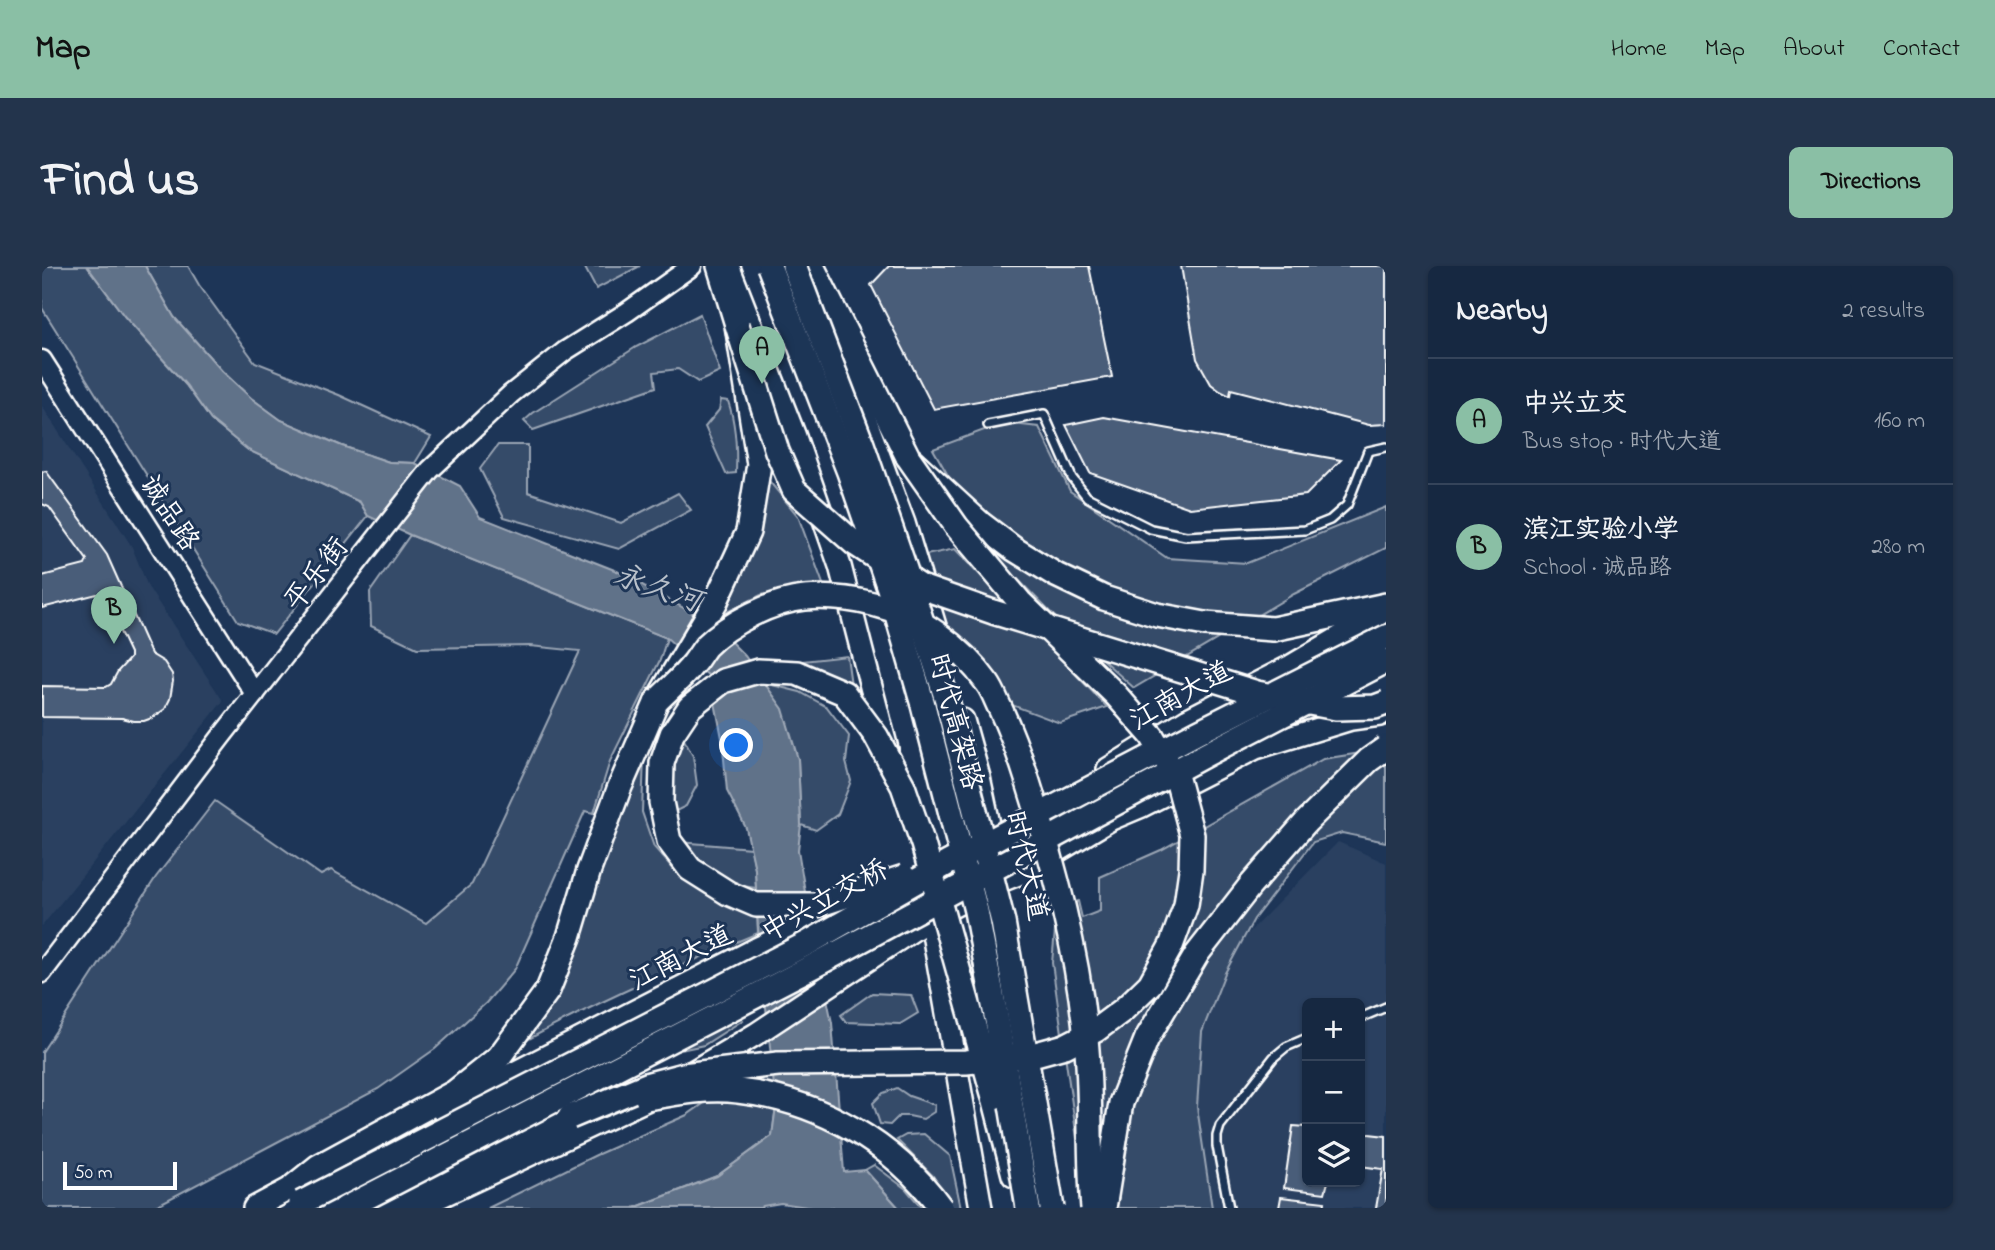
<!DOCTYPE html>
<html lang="en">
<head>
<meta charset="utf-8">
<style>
  :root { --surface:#162841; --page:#23344c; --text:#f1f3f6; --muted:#9ea6b1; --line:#35445a; --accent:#8abfa5 }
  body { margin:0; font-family:"Indie Flower","LXGW WenKai TC",sans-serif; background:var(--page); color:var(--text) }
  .controls { position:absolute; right:21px; bottom:21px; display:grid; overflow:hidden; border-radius:10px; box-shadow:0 2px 5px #0004 }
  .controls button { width:63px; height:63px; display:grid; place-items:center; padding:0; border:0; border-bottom:2px solid var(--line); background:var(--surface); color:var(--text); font:35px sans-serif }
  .scale { position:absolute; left:21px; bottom:18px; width:114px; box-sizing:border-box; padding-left:7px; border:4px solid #fff; border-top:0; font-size:19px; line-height:24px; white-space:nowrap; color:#fff; -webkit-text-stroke:5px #1d3557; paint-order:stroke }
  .you { position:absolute; left:695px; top:480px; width:24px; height:24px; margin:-18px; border:5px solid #fff; border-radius:50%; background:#1a73e8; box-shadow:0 0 0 10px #1a73e833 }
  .badge { display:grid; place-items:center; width:46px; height:46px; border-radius:50%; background:var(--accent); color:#111; font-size:23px; font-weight:700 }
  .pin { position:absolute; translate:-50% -58px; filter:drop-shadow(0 2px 4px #0008) }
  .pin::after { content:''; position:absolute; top:37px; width:24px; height:21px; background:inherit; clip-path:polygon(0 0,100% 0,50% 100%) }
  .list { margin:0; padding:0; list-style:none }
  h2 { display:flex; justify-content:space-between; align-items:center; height:91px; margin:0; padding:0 28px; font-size:30px }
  h2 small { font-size:23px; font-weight:400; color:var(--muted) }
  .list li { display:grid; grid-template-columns:46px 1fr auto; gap:21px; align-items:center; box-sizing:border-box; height:126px; padding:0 28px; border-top:2px solid var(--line) }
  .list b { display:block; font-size:26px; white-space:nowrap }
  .list p { margin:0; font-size:23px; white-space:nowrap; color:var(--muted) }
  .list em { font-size:23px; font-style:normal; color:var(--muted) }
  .icon { flex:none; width:38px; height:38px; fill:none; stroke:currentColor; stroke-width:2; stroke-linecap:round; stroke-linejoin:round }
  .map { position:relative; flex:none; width:1344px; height:942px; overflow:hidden; border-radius:10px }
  header { display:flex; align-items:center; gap:42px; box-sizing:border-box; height:98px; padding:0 35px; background:var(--accent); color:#111 }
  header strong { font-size:33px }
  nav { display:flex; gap:38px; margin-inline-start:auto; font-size:24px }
  .intro { display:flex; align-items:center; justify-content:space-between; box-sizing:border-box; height:168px; padding:0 42px }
  h1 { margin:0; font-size:49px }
  .button { padding:18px 32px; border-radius:10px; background:var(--accent); color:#111; font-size:24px; font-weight:700 }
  main { display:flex; gap:42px; padding:0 42px }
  aside { flex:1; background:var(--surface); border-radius:10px; box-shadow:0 2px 5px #0004 }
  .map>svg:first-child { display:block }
  .built { fill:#2a4161; fill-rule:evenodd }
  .green { fill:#364b69; stroke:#9aa5b4; stroke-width:2 }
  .water { fill:#617289; stroke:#a0aab8; stroke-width:2 }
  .building { fill:#4a5d79; stroke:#fff; stroke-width:2 }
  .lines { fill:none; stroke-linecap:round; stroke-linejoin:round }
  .service-casing { stroke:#fff; stroke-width:12 }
  .tertiary-casing { stroke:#fff; stroke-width:23 }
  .primary-casing { stroke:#fff; stroke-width:26 }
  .trunk-casing { stroke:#fff; stroke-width:28 }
  .service { stroke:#1d3557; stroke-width:7 }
  .tertiary { stroke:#1d3557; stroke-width:18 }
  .primary { stroke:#1d3557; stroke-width:21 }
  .trunk { stroke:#1d3557; stroke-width:23 }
  .trunk-bridge-casing { stroke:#fff; stroke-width:28; stroke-linecap:butt }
  .trunk-bridge { stroke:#1d3557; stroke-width:23 }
  .labels { text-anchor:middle; stroke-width:6; stroke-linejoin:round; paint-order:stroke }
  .street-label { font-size:28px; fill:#fff; stroke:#1d3557 }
  .water-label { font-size:30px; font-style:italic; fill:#b8c0ca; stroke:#1d3557 }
</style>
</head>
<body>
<header>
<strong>Map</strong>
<nav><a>Home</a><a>Map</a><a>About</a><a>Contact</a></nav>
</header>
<div class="intro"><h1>Find us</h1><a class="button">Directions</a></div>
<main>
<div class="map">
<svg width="1344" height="942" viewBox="0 0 1344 942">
  <rect width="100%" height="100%" fill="#1d3557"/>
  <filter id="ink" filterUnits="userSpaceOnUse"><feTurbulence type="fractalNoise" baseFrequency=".0143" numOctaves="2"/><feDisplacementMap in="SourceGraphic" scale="14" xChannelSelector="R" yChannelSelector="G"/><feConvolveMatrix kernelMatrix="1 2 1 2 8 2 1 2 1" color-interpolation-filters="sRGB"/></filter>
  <g filter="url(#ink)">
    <g class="built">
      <polygon points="0,140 90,281 106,321 181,435 0,660"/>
      <path d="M1296 576 1344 597V942H1085L1177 697ZM1265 737H1318V916H1265Z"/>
    </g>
    <g class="green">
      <polygon points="0,0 45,0 83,51 144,119 169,154 206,184 318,236 326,250 232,368 196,355 0,42"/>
      <polygon points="103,0 146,0 157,19 213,96 297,129 389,171 373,197 347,196 300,180 239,154 209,132 180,105 132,51"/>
      <polygon points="542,0 598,0 554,23"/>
      <polygon points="658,48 678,106 656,116 636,103 612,106 614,121 491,164 482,155 491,147 594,81"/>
      <path d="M679 134 686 135C694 158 695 183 694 207L684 208 663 161 677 144Z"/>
      <polygon points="961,157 997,161 1028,225 1125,292 1205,297 1344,241 1344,282 1252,328 1092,422 1016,354 951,288 891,183"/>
      <polygon points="456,179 486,179 486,226 579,257 636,227 649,244 577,283 462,251 438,203"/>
      <polygon points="723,210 756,250 781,318 719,329 683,347 703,300 713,271"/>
      <polygon points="368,269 625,372 618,394 568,495 552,547 543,545 473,703 444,737 393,783 336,823 110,942 0,942 0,786 114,611 173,535 279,609 289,604 384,657 430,618 538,385 488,380 375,382 329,360 328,326"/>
      <polygon points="913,283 1065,441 1018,457 962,436 898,359 879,290"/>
      <polygon points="805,390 811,433 752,396"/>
      <polygon points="722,417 758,426 785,441 807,470 804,496 809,515 796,548 774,564 759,559 756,493"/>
      <polygon points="640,470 651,490 655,519 644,540 628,548 622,497"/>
      <polygon points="1344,483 1344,576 1300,567 1271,576 1212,653 1183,707 1160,766 1155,841 1170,942 1055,942 1035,873 1010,697 1015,643 1036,635 1040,652 1058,645 1058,611 1119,584 1281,493"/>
      <path d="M602 490 600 546 612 581 633 605 686 639 715 646 716 667C634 701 552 737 474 780L538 670 589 509Z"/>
      <polygon points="637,576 709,582 713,603 714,622 687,618 645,592"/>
      <polygon points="830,727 869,729 876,747 858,758 804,756 799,749"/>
      <polygon points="695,745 701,754 662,779 624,787"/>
      <polygon points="730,790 734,840 730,870 675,910 592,942 446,942 554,889 645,849"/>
      <polygon points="855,822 867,830 893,839 892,846 881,853 867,850 857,850 848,859 838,858 831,837 841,827"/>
      <polygon points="882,868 908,890 919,942 911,942 891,910 855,874 864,869"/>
      <polygon points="832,899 864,923 880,942 857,942 823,904"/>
    </g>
    <polygon class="water" points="45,0 103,0 132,51 180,105 209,132 239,154 300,180 347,196 373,197 418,220 438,251 575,305 672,359 703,390 741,443 756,493 759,559 756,584 763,626 790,757 802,906 823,904 857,942 771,942 739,937 721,940 718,942 592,942 675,910 730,870 734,840 716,662 713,603 704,562 685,525 680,472 668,411 625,372 368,269 326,250 318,236 206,184 169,154 144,119 83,51"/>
    <g class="building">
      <polygon points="847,0 1047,0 1070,111 892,143 829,19"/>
      <polygon points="1139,0 1344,0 1344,158 1327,159 1189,123 1188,130 1178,125 1169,118 1155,93"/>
      <polygon points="1062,151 1299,194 1264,229 1148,242 1048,207 1024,159"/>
      <polygon points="4,205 65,289 109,388 122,396 130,408 131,415 128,433 123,443 110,452 102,455 92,455 80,452 0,451 0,420 64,421 69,418 76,405 88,392 88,387 63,334 60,330 55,328 0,342 0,310 43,299 45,294 7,241 0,238 0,206"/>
      <polygon points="1251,860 1265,861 1265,916 1286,916 1283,927 1242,922"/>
      <polygon points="1318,867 1344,870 1344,942 1334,942 1341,903 1318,900"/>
      <polygon points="1239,931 1283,936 1282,942 1237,942"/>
    </g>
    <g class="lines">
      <g class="service-casing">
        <g id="service">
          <polyline points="946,159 1002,148 1030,212 1045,231 1109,263 1144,270 1263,264 1288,254 1305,239 1326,185 1344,181"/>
          <polyline points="1318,752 1344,741"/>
          <polyline points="1187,942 1175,880 1175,870 1178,860 1232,791 1244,781 1265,772"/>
        </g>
      </g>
      <g class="tertiary-casing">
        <g id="tertiary">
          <polyline points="0,94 213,428"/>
          <polyline points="0,707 179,471 388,204 469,128 523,85 585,46 650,0"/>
        </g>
      </g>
      <g class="primary-casing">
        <g id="primary">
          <polyline points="687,2 752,168 798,300 845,483"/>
          <polyline points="782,43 862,257 897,373"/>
          <polyline points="921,454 937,511 950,572"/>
          <polyline points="1066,503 1146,453 1249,400 1344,344"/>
          <polyline points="886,639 939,942"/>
          <polyline points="400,844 714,683 818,633"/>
          <polyline points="212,942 266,913"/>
          <polyline points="374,942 602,835 714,768 889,652 959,615 979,607 1069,553 1100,540 1214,482 1309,453 1338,449"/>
        </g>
      </g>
      <g class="trunk-casing">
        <g id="trunk">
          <polyline points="770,0 866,191 939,258 972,283 1014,309 1062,332 1115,349 1163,358 1231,363 1344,339"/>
          <polyline points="952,831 972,909"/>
          <polyline points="252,920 277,900 413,826 457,791 506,724 527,671 547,604 577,523 615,435 673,337 706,266 717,198 695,59 677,0"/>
          <polyline points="346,942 528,851"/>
        </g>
      </g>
      <use href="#service" class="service"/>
      <use href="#tertiary" class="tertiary"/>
      <use href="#primary" class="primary"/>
      <use href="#trunk" class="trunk"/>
      <g class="trunk-bridge-casing">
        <g id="trunk-bridge">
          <polyline points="727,0 807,206 849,328 881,439 934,645 956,760 986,942"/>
          <polyline points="752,0 820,178 863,303 905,434 961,656 1010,942"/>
          <polyline points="695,59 735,185 752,224 812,277 879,321 951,346 1215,427 1294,442 1333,441 1344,437"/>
          <path d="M615 435C627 423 641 411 652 397 656 392 660 385 664 380 687 357 730 335 763 332 785 330 810 333 831 338 877 349 919 380 946 418 951 425 954 434 958 442 969 466 978 490 986 516 1012 599 1036 686 1044 773 1050 829 1046 886 1051 942"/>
          <polyline points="862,611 775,639 714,639 686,627 648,603 627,575 619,536 620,497 630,468 648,441 681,415 716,405 755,407 802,427 834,470 861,520 881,578 952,831"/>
          <path d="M605 832C634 827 667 821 696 825 776 834 852 877 899 942"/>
          <polyline points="528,851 607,818 641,809 736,798 924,796 990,789 1023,780 1054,764 1081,744 1108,718 1129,680 1144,639 1149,604 1150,569 1135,513 1110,470 1074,429 978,336 915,261 866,191"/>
          <polyline points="259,937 766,677 906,597 1156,466 1344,371"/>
          <polyline points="304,942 779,696 1165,488 1344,395"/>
          <polyline points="1062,942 1079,837 1105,772 1155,688 1208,620 1265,555 1327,494 1344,482"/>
        </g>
      </g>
      <use href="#trunk-bridge" class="trunk-bridge"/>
    </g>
  </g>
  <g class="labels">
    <g class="street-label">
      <text transform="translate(129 246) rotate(57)" y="10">诚品路</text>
      <text transform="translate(273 307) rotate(-52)" y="10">平乐街</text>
      <text transform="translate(1138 428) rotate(-29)" y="10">江南大道</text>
      <text transform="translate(915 455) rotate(75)" y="10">时代高架路</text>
      <text transform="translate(986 599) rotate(77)" y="10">时代大道</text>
      <text transform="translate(782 633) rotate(-29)" y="10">中兴立交桥</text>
      <text transform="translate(638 690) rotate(-27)" y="10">江南大道</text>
    </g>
    <g class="water-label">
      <text transform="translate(616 321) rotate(19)" y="10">永久河</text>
    </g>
  </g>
</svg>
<div class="controls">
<button>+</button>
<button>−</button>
<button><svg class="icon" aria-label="layers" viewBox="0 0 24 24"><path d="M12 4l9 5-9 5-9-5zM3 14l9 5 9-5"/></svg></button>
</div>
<div class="scale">50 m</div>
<div class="you"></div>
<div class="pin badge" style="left:720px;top:118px">A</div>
<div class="pin badge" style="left:72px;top:378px">B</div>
</div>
<aside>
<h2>Nearby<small>2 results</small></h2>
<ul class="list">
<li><span class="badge">A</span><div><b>中兴立交</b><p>Bus stop · 时代大道</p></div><em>160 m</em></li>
<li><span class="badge">B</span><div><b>滨江实验小学</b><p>School · 诚品路</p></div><em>280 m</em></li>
</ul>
</aside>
</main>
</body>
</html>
